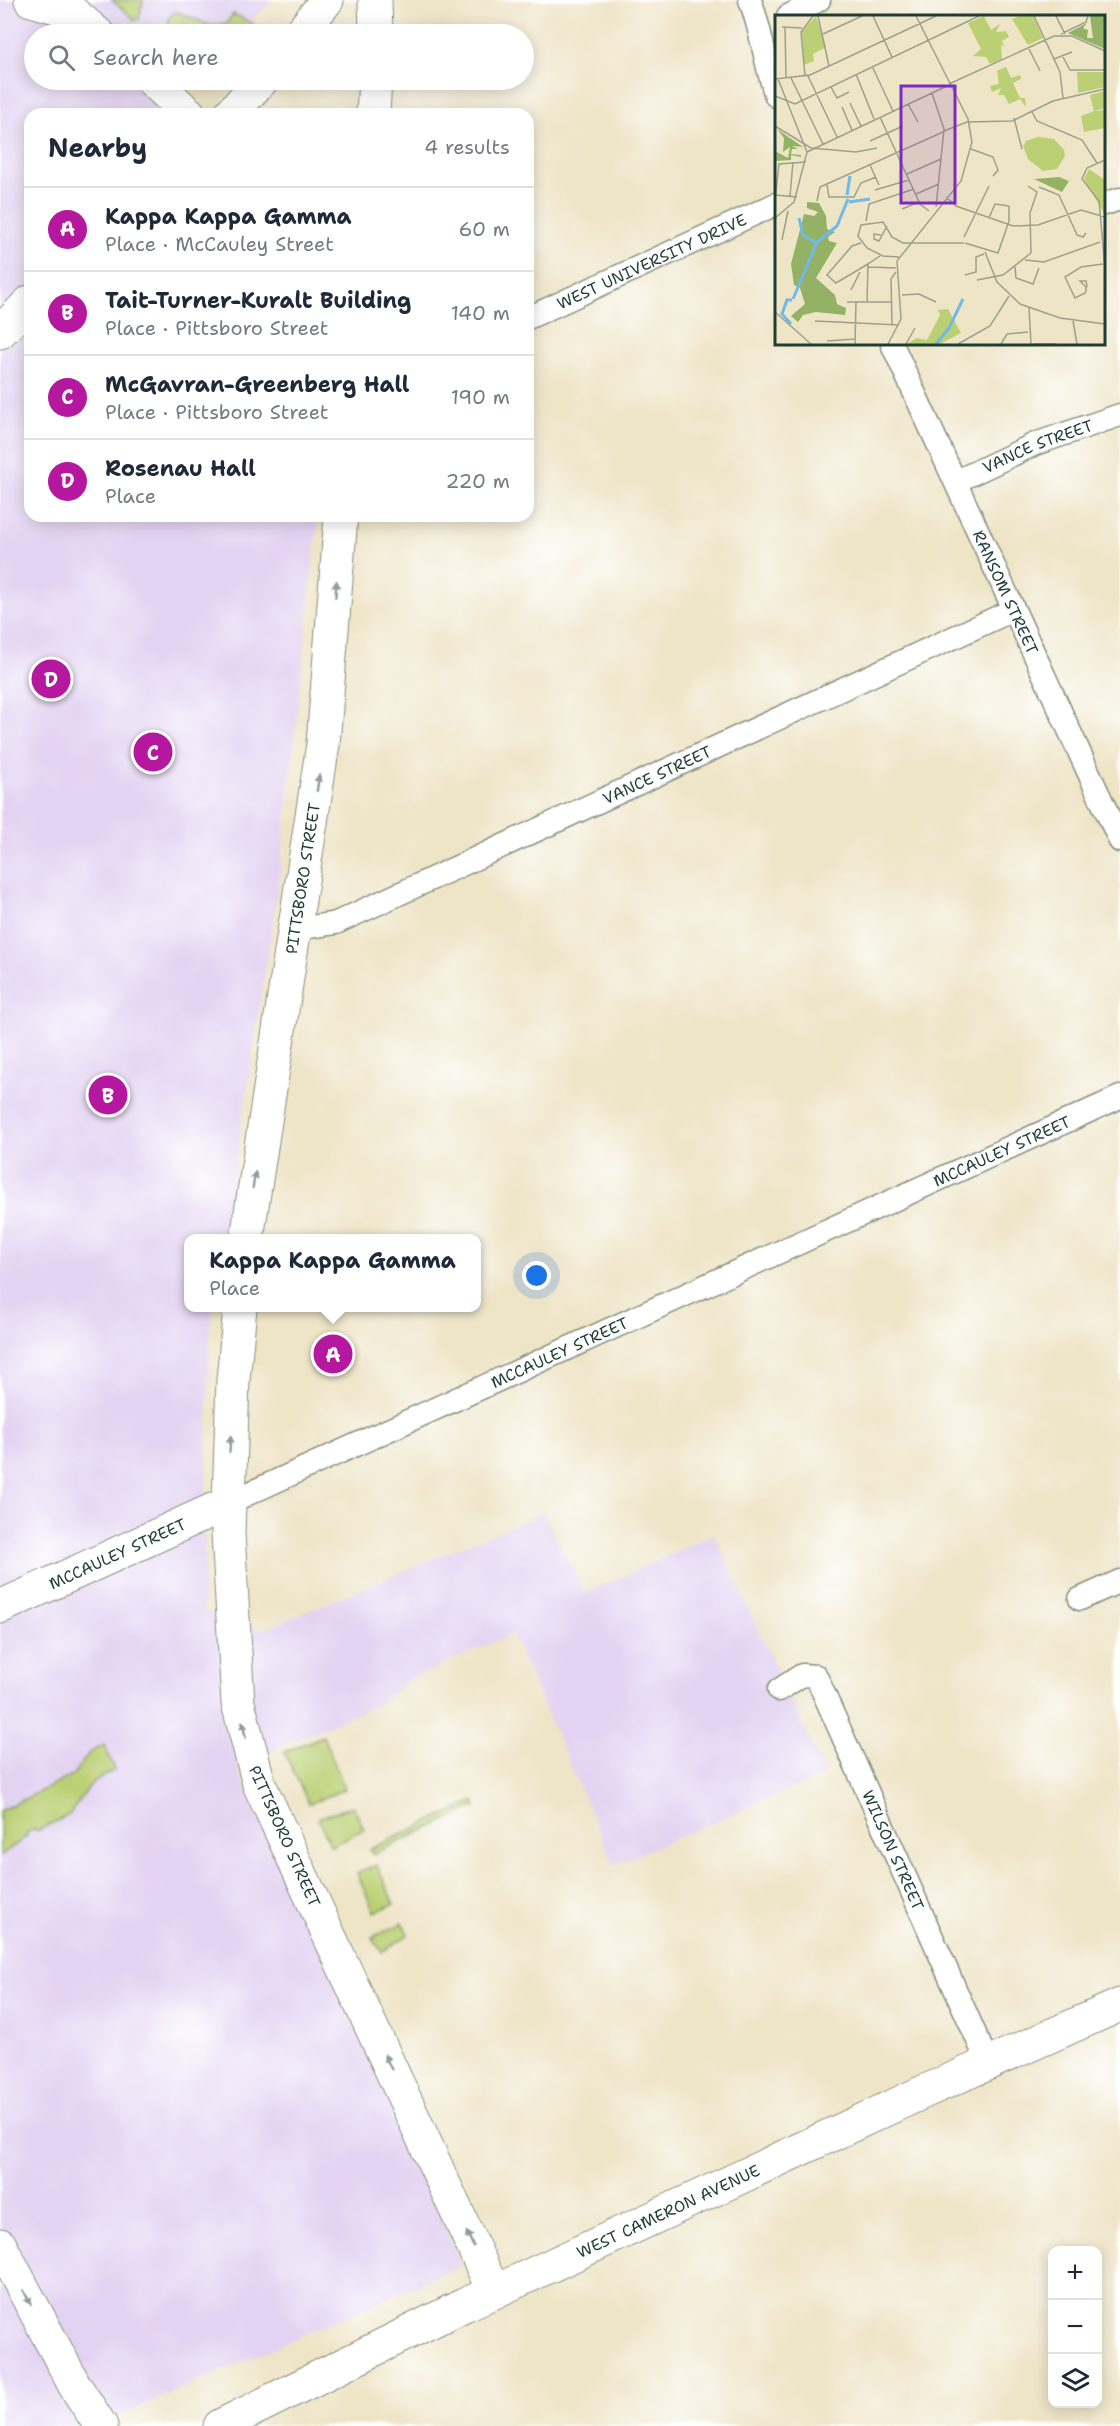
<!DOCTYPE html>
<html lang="en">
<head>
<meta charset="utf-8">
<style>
  :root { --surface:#fff; --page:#f2f2f3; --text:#1f2937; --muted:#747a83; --line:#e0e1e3; --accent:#b5179e }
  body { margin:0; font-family:"Shantell Sans",sans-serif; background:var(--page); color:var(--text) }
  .controls { position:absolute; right:18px; bottom:18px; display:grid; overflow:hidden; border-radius:12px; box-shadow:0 3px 15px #0003 }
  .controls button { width:54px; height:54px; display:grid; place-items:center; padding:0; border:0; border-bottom:2px solid var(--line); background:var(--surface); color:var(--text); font:30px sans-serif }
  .you { position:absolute; left:537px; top:1276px; width:21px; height:21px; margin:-15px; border:4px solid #fff; border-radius:50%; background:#1a73e8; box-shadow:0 0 0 9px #1a73e833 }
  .badge { display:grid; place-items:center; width:39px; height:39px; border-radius:50%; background:var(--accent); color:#fff; font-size:20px; font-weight:700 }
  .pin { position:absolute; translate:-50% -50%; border:3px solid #fff; box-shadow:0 2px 6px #0006 }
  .popup { position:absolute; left:184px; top:1234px; width:297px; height:78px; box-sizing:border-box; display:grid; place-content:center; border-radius:12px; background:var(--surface); filter:drop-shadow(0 2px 4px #0005); font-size:20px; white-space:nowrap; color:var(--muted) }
  .popup b { font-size:22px; color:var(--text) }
  .popup::after { content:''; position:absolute; left:50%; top:100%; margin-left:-12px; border:12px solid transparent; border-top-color:var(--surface) }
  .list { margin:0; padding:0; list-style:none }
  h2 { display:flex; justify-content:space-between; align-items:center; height:78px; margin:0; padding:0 24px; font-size:26px }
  h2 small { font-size:20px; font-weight:400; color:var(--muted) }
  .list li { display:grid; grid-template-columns:39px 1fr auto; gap:18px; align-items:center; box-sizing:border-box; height:84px; padding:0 24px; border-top:2px solid var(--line) }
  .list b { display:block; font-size:22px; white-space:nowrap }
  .list p { margin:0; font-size:20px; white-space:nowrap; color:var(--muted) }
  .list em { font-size:20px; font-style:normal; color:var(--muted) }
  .icon { flex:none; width:33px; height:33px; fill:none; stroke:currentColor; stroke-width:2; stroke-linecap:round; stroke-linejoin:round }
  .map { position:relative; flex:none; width:1120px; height:2426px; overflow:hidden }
  .search { position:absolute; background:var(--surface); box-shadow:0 3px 15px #0003; left:24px; top:24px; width:510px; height:66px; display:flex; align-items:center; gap:15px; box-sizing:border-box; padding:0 21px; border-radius:33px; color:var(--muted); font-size:22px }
  .panel { position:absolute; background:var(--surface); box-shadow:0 3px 15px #0003; left:24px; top:108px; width:510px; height:414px; border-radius:18px }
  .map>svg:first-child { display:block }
  .built { fill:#e3d3f2 }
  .green { fill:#bbd074; stroke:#6d8654; stroke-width:1.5 }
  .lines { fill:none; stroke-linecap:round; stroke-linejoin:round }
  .street-casing { stroke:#86907d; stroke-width:25 }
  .secondary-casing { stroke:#86907d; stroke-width:35 }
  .primary-casing { stroke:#86907d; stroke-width:35 }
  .street { stroke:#fff; stroke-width:22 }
  .secondary { stroke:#fff; stroke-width:33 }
  .primary { stroke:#fff; stroke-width:33 }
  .oneway { fill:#8f9e9a }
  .labels { text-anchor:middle; stroke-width:5; stroke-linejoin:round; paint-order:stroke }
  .street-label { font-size:16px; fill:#1f3d34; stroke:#fff }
  .inset-river { fill:none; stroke:#71b9e9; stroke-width:3 }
  .inset-road { fill:none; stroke:#9ba18c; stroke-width:1.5 }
  .view { fill:#7b2cbf; fill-opacity:0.15; stroke:#7b2cbf; stroke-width:3 }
  .inset-edge { fill:none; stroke:#1f3d34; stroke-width:3 }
</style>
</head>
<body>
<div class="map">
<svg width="1120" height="2426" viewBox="0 0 1120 2426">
  <rect width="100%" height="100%" fill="#fff"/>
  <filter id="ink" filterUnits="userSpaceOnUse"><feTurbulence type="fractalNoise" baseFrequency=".0167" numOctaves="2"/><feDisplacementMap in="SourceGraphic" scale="12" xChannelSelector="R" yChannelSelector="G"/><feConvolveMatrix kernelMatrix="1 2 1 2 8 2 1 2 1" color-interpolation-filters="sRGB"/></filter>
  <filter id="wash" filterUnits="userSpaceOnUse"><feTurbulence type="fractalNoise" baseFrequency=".008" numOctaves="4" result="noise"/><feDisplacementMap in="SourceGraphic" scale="24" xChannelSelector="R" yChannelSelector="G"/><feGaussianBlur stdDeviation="1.35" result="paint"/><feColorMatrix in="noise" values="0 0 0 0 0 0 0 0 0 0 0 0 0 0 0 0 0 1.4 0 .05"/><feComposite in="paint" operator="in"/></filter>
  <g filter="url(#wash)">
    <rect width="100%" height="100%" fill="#eee4c6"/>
    <polygon class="built" points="0,0 274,0 235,34 34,34 34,80 185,80 147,114 30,114 30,516 318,516 281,867 224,1238 189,1238 189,1308 213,1308 210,1327 203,1611 263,1630 543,1513 585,1594 714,1534 825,1774 614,1865 512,1634 410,1679 378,1704 236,1765 462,2265 96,2426 0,2426"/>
    <g class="green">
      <polygon points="112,0 143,0 139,19 135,20"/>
      <polygon points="177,12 212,26 227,23 233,14 254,24 249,34 161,34 168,25 169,16"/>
      <polygon points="323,1736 345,1789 309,1804 284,1752"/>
      <polygon points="104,1745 115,1770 93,1782 69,1815 37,1831 35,1829 26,1833 27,1836 0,1856 0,1811 72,1776 89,1753"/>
      <polygon points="474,1801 476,1806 373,1854 370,1849"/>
      <polygon points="353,1806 364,1829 331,1846 318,1818"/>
      <polygon points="377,1865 394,1904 374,1912 357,1873"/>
      <polygon points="403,1923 408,1935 382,1952 372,1937"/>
    </g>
  </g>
  <g filter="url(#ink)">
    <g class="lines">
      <g class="street-casing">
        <g id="street">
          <path d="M750 0C762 32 765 64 776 96"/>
          <polyline points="788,16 819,0"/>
          <polyline points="1104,204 1120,199"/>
          <path id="s1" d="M528 318 776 204"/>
          <path id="s2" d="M892 344 1120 841"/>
          <path id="s3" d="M957 481 1035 444 1120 415"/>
          <path id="s4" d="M297 929 336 923 1013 610"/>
          <path id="s5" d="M228 1503 1120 1097"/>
          <polyline points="1080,1599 1120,1581"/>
          <path id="s6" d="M779 1690 802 1675 816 1676 988 2063"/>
        </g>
      </g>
      <g class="secondary-casing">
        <g id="secondary">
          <polyline points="31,0 66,10"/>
          <polyline points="58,0 98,34"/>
          <polyline points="152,80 189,114"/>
          <path id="s7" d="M0 1607 228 1503"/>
          <path id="s8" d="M494 2292 919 2094 1120 2005"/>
        </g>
      </g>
      <g class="primary-casing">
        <g id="primary">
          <polyline points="375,0 376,34"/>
          <polyline points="300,34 327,0"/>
          <polyline points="230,114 262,80"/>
          <polyline points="373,114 375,80"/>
          <polyline points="0,332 30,302"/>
          <path id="s9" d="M247 1238 323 744 341 516"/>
          <polyline points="0,2245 75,2386 101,2426"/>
          <polyline points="220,2426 464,2305 494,2292 259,1784 238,1703 228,1533 233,1380 240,1308"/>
        </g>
      </g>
      <use href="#street" class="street"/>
      <use href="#secondary" class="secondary"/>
      <use href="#primary" class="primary"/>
    </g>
    <defs><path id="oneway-solid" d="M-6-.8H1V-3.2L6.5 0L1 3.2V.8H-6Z" transform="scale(1.5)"/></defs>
    <g class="oneway">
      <use href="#oneway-solid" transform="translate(336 589) rotate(-86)"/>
      <use href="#oneway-solid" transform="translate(318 783) rotate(-82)"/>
      <use href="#oneway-solid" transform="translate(254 1180) rotate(-81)"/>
      <use href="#oneway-solid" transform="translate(230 1444) rotate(-87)"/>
      <use href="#oneway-solid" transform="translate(244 1730) rotate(-102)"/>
      <use href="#oneway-solid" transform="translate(388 2062) rotate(-115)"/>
      <use href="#oneway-solid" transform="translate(470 2239) rotate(-115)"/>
      <use href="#oneway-solid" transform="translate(27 2297) rotate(63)"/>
    </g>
  </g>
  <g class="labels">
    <g class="street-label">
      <text dy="6" stroke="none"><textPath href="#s1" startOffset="136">WEST UNIVERSITY DRIVE</textPath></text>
      <text dy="6" stroke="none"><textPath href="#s3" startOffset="88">VANCE STREET</textPath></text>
      <text dy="6" stroke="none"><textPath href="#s2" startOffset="273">RANSOM STREET</textPath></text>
      <text dy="6" stroke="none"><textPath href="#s4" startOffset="393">VANCE STREET</textPath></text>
      <text dy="6" stroke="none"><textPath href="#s9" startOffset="364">PITTSBORO STREET</textPath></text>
      <text dy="6" stroke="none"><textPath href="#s5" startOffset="850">MCCAULEY STREET</textPath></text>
      <text dy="6" stroke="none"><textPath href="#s5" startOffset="364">MCCAULEY STREET</textPath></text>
      <text dy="6" stroke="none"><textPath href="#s7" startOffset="129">MCCAULEY STREET</textPath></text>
      <text transform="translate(285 1836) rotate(66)" y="6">PITTSBORO STREET</text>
      <text dy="6" stroke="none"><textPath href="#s6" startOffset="232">WILSON STREET</textPath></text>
      <text dy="6" stroke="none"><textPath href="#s8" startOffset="192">WEST CAMERON AVENUE</textPath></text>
    </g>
  </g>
  <g transform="translate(775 15)">
    <rect width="330" height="330" fill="#eee4c6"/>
    <path d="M41 1 51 32 38 39 39 46 29 50 27 16ZM209 1 216 15 225 9 221 17 231 16 234 22 227 26 230 33 226 29 227 44 215 49 211 42 198 41 206 34 193 8ZM245 1H258L268 23 253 30 237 4ZM231 52 236 63 245 60 246 64 238 68 245 83H250L251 92 245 84 234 89 229 80H223L226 73 217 77 215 71 224 69 222 56ZM302 57H330V72L303 78ZM330 76V93L320 96 330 95V113L309 117 306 101 319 96 315 80ZM263 122 279 124 289 135 290 141 282 154 268 156 253 144 248 131 251 126ZM314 154 330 165V200L309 164ZM173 294 186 318 165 329H132L142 323 152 325 165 300 163 295Z" fill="#bbd074"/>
    <path d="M315 1H330V34L293 18 312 8 308 13 313 15 312 23H318ZM2 114 28 132 17 131 23 134H17L16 139 26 140V142L16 140V145L0 146V136L13 143 15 132 8 137 9 123ZM284 162 294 166 287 177 259 164ZM32 187 44 188 51 201 52 214 60 217 53 222 54 226 62 228 41 263 60 280 62 289 71 293 70 300 41 297 28 300 23 307 16 301 30 289 25 273 19 270 16 249 29 199 39 201 43 197 32 193Z" fill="#94b266"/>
    <path class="inset-river" d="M72 180 75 161M74 187 95 184M24 203 28 220 41 228M18 284 42 227 62 211 73 184M16 309 7 299 12 285H17M161 329 174 313 188 284"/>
    <path class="inset-road" d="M43 1 54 51M98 1 117 42M259 1 285 57 288 83M281 1 290 19M7 12 27 13M10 13 11 63M48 19 87 1M286 19 311 7 313 1M253 32 265 56M287 40 295 55H330M279 44 297 37M97 51 118 96M81 59 99 104M30 61 26 17 38 1M33 61 62 122M16 63 48 129M0 64 35 60 161 1M174 69 279 21H297L330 36M56 72 62 83 74 77M0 81 20 89 204 1M75 88 86 111M133 89 143 107M67 92 77 115M257 97 262 106 307 125 322 148M105 102 145 189 154 196M239 103 247 134M0 111 36 133 81 137 102 133M169 116 192 107 237 106 278 86 330 74M95 126 128 111M196 134 218 142 223 155 218 161M32 137 157 78M330 145 312 153 307 164 324 186 330 253M95 150 104 170M132 159 166 144M52 170 54 182H79L86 168 101 162M264 172 284 180 302 220 308 222 311 218M100 175 134 165M141 179 164 169M0 180 22 182M15 181 18 147M171 182 181 191 238 211 263 210 306 195 330 202M0 185 4 149 31 147M42 186 45 172 168 117M161 192 169 114 157 78 174 70M127 194 144 187M0 203 19 187 32 137 3 64M214 203 220 189 234 191M91 206 94 189 139 174M106 220 99 219V224L104 226 112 211M189 222 214 171M7 225 13 196M86 228 77 231 52 260 61 268 93 249M190 228 223 238 234 206V191M210 237 222 267 245 289 285 303 330 309M124 242 108 241 92 233 83 221 86 210 108 207 117 222 128 228H189M250 245 269 247 325 227M93 252 121 253M240 252 241 263 258 269 264 253M190 260 201 257V242L209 239M202 265 228 260 256 238 255 198 262 177 253 171M311 272 305 266H311L312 271 311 273V276L310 278 300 283 290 262 306 252 328 249M76 275 85 257M127 280 144 279 161 287M72 287H117M92 287 93 249 105 241M254 293 256 329M0 297 36 329M40 306 124 310M298 306 302 329M117 309 116 264 121 257M52 326 80 324M80 329 81 287M113 329 126 304 122 246 186 166 197 127 193 104 141 1M131 329 140 313M183 329 215 311 234 281M226 329 232 319 253 317M258 329H281"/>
    <path class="view" d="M126 71H180V188H126Z"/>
    <rect width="330" height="330" class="inset-edge"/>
  </g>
</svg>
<div class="controls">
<button>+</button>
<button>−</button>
<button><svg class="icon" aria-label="layers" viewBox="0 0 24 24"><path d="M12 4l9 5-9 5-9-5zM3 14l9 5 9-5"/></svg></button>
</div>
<div class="you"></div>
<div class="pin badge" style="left:333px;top:1354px">A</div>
<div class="popup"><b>Kappa Kappa Gamma</b>Place</div>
<div class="pin badge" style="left:108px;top:1095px">B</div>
<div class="pin badge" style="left:153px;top:752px">C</div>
<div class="pin badge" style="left:51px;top:679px">D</div>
<div class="search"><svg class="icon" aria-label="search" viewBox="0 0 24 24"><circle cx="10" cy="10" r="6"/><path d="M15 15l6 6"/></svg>Search here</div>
<section class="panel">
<h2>Nearby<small>4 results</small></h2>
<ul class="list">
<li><span class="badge">A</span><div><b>Kappa Kappa Gamma</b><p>Place · McCauley Street</p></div><em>60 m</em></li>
<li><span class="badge">B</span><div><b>Tait-Turner-Kuralt Building</b><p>Place · Pittsboro Street</p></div><em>140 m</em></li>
<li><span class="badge">C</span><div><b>McGavran-Greenberg Hall</b><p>Place · Pittsboro Street</p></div><em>190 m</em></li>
<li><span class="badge">D</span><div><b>Rosenau Hall</b><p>Place</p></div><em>220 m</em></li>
</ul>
</section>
</div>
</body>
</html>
